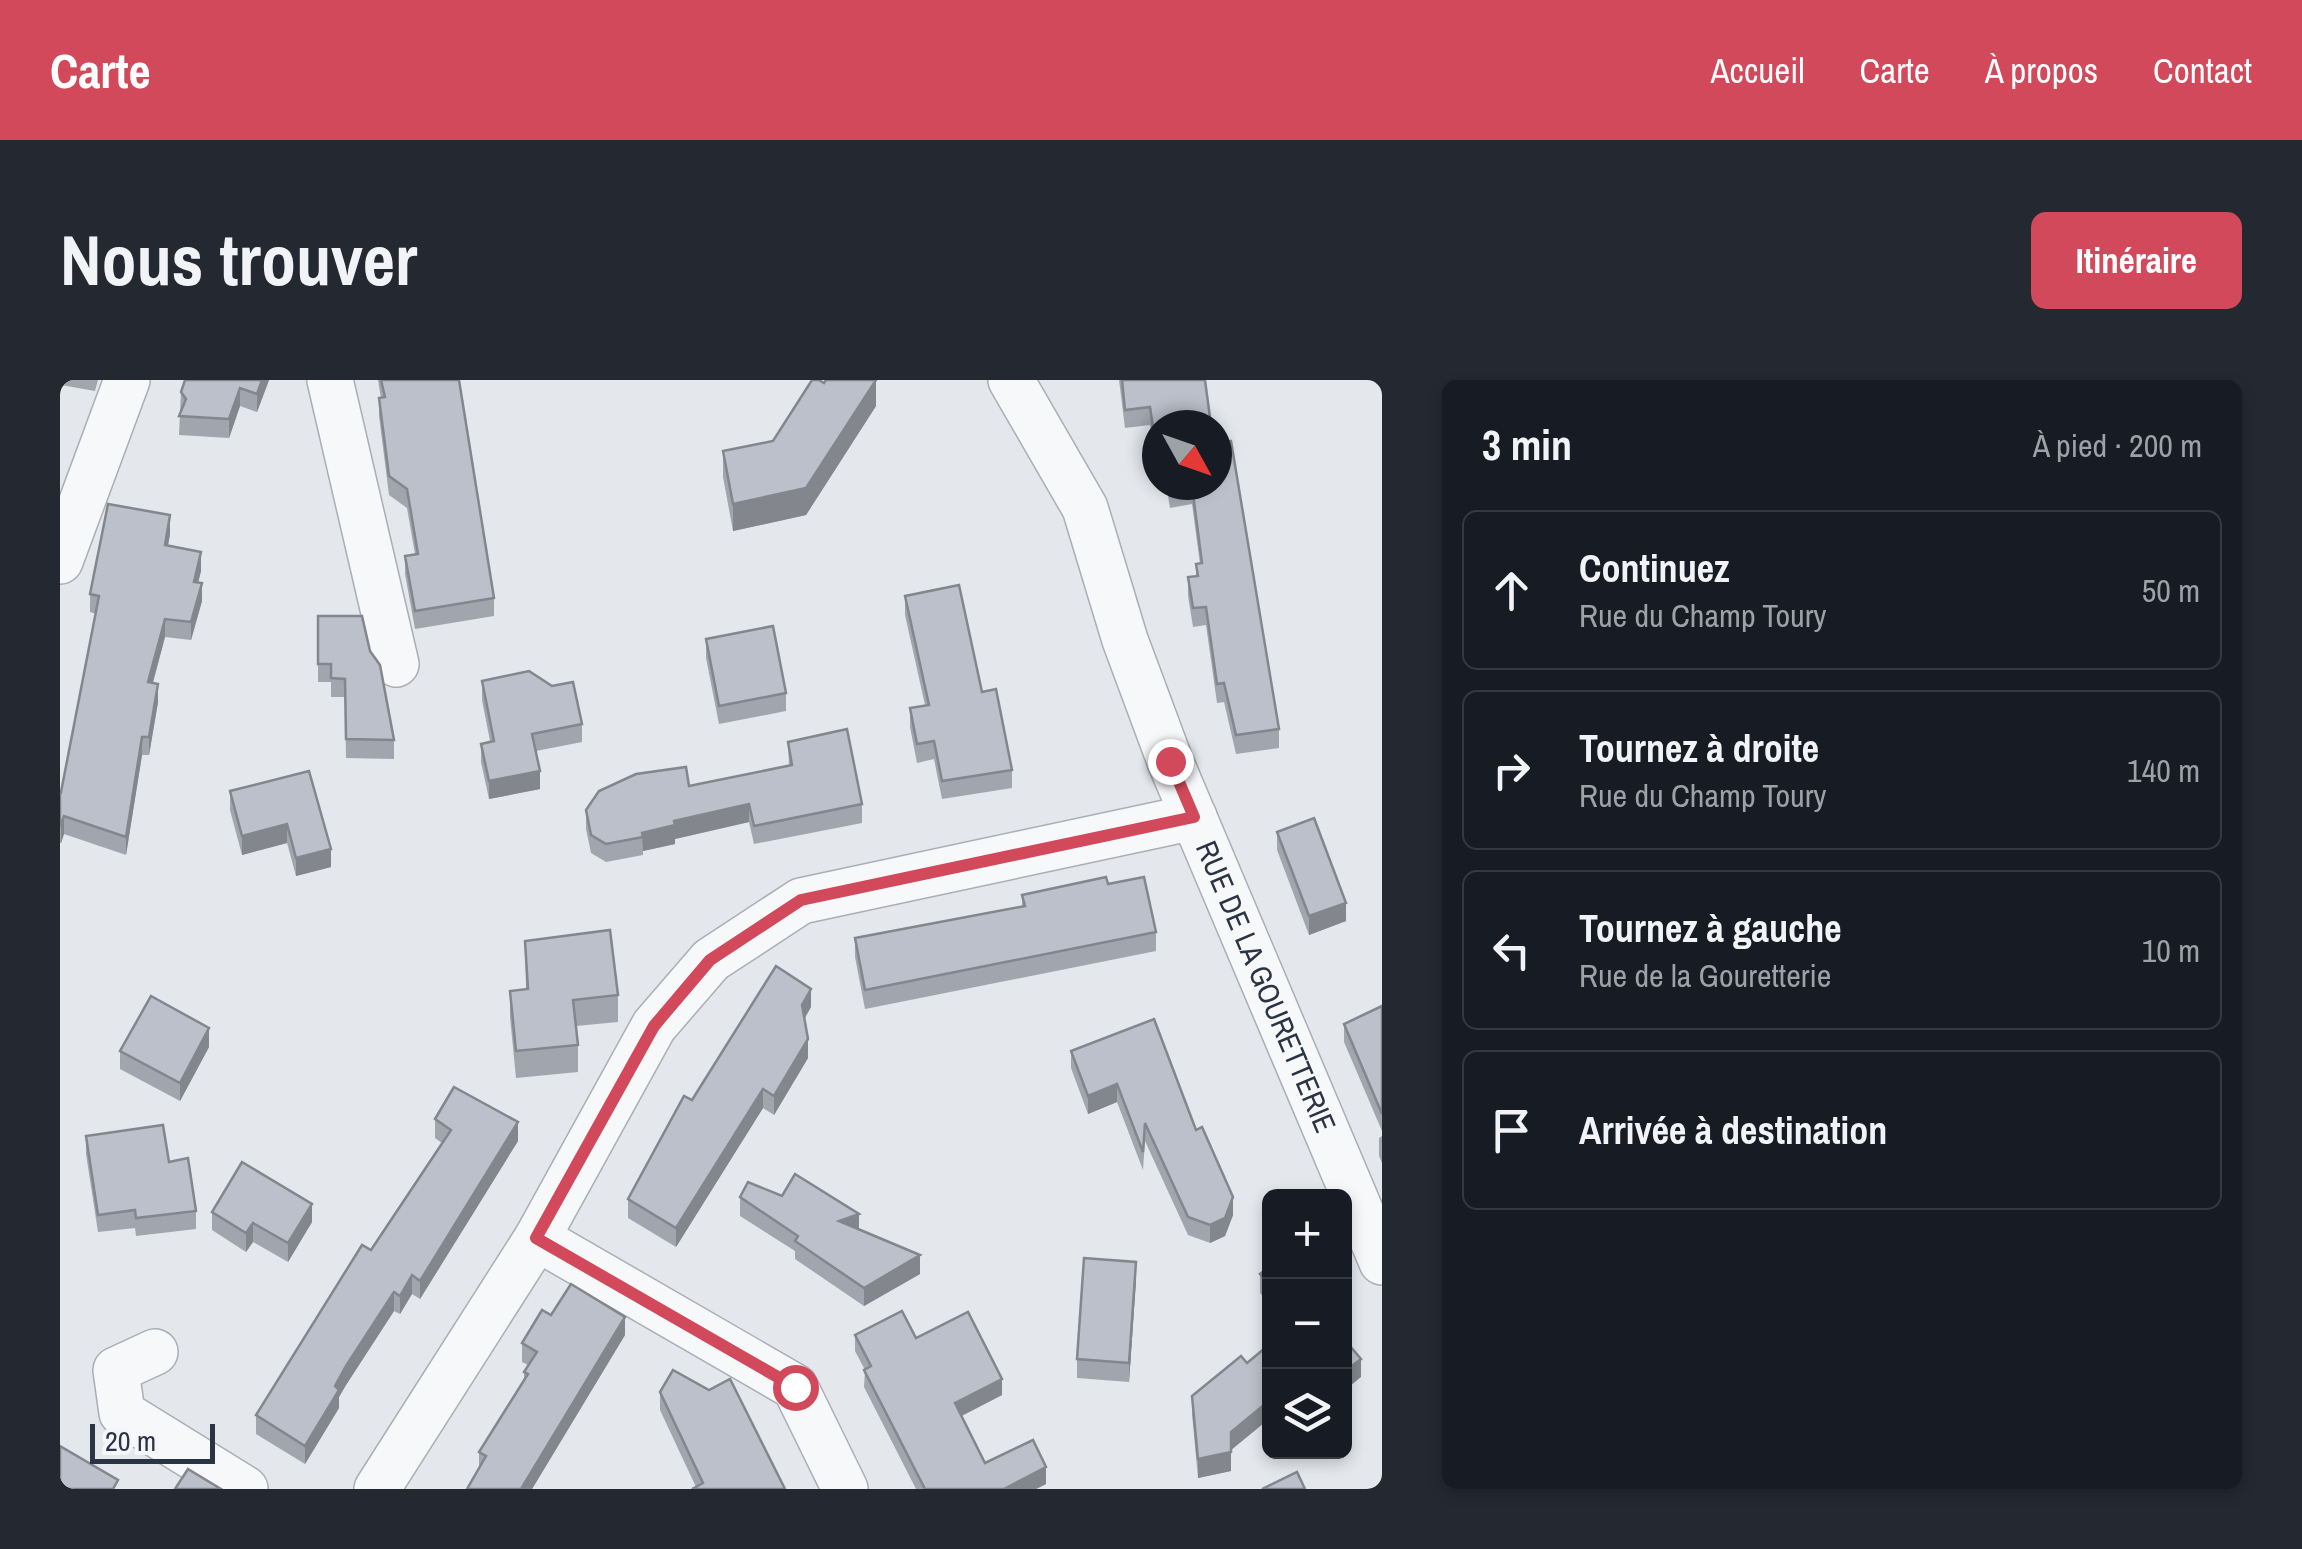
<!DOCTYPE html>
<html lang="fr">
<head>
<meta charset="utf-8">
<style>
  :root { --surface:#171b24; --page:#242831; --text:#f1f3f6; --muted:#9ea1a6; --line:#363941; --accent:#d1495b }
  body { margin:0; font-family:"Archivo Narrow",sans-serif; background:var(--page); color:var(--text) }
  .controls { position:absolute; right:30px; bottom:30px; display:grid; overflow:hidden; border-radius:15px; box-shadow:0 5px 15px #0003 }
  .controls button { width:90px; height:90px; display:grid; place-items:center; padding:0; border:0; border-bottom:2px solid var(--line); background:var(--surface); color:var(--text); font:50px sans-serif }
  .compass { position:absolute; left:1082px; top:30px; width:90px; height:90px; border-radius:50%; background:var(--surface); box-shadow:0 5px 15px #0003; rotate:130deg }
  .scale { position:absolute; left:30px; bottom:25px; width:125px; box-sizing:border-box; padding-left:10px; border:5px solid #2b3445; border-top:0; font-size:28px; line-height:35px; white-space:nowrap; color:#2b3445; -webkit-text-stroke:8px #f4f6f9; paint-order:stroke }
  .stop { position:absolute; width:30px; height:30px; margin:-22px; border:8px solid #d1495b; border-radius:50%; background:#fff }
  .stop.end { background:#d1495b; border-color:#fff; box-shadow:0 2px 10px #0008 }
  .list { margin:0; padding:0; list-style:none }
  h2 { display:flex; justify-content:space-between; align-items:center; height:130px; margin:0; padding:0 40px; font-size:42px }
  h2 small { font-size:32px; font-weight:400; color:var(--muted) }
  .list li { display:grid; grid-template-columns:65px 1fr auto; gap:30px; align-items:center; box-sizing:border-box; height:160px; margin:0 20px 20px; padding:0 20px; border:2px solid var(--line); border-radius:15px }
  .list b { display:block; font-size:38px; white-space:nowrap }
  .list p { margin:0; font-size:32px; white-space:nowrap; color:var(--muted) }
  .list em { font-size:32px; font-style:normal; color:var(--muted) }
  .icon { flex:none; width:55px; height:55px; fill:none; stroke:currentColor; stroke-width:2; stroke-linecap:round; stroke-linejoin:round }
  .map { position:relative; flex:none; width:1322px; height:1109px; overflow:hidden; border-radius:15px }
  header { display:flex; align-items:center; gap:60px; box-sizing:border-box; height:140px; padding:0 50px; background:var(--accent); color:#fff }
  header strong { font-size:48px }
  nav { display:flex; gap:55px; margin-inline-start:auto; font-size:35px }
  .intro { display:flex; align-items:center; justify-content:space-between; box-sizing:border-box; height:240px; padding:0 60px }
  h1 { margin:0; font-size:70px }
  .button { padding:25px 45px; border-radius:15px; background:var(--accent); color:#fff; font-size:35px; font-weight:700 }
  main { display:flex; gap:60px; padding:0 60px }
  aside { flex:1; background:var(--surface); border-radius:15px; box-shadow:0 5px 15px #0003 }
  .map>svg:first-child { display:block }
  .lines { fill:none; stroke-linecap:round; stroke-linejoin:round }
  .minor-casing { stroke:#a9aeb7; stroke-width:48 }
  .minor { stroke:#f7f8fa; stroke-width:45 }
  .wall { fill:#a1a5ae }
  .shaded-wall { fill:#83868d }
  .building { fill:#bbc0ca; stroke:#83868d; stroke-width:2.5 }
  .route { stroke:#d1495b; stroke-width:12 }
  .labels { text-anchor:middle; stroke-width:9; stroke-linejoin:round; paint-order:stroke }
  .street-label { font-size:30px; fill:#2b3445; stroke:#f4f6f9 }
</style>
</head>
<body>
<header>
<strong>Carte</strong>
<nav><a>Accueil</a><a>Carte</a><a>À propos</a><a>Contact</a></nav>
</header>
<div class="intro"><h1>Nous trouver</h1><a class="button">Itinéraire</a></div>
<main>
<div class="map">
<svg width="1322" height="1109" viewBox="0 0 1322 1109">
  <rect width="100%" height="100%" fill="#e4e7ec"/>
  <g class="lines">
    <g class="minor-casing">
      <g id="minor">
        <polyline points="270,0 336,284"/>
        <path id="s1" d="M951 0 1025 128 1065 260 1110 381 1322 882"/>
        <polyline points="0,181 67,0"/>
        <polyline points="477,858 735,1007 785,1109"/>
        <polyline points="95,972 56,990 62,1033 185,1109"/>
        <polyline points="317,1109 477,858 594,646 651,580 741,521 1134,437"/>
      </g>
    </g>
    <use href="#minor" class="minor"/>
  </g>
  <g class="wall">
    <polygon points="1,0 38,0 35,11 1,5"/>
    <polygon points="125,0 209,0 197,32 180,26 169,58 119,55 121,12"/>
    <polygon points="318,0 399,0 434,218 434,236 355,249 345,194 345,176 355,174 347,128 329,115 319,36 319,18 321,18"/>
    <polygon points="1059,0 1145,0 1097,45 1097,92 1090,45 1065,48"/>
    <polygon points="816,26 746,135 673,151 663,97 663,71 713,61"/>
    <polygon points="1099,105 1157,105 1219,349 1219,368 1176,374 1164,322 1157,323 1146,245 1133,247 1128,216 1128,197 1136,196 1136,184 1140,184 1132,124 1110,128 1107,110 1100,111"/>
    <polygon points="110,154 108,165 141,191 138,202 142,221 131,260 105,257 93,303 98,322 89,375 82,375 66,475 4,454 1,463 0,463 0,411 1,412 36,234 30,232 30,214"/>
    <polygon points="845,216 922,312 952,390 952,408 882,419 874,379 857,383 850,347 850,328 865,325 845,235"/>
    <polygon points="258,236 334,360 334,379 286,378 285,317 271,317 271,302 258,302"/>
    <polygon points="646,259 726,313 726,331 659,344 646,278"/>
    <polygon points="422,301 522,344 522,362 476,371 480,409 429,419 421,382 421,364 430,361 422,320"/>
    <polygon points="728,362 802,424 802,443 694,464 689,442 615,459 615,464 583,471 583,475 546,482 531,473 526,449 526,430 629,406 729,386"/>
    <polygon points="249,391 271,487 236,496 227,463 182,475 170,430 170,411"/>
    <polygon points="1217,452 1286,541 1249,555 1217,470"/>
    <polygon points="1048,504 1096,552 1096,571 805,629 795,577 795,558 962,526 962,515"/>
    <polygon points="465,561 558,615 558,642 516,646 518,665 518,692 456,698 450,637 450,611 466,609"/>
    <polygon points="1322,626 1322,751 1284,662 1284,644"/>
    <polygon points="751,627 744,639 748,678 714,735 703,728 616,867 568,838 568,819 632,720"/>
    <polygon points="149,667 120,721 60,689 60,671"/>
    <polygon points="1011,671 1136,750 1173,835 1165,856 1150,863 1128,855 1085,761 1083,790 1057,722 1028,734 1011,688"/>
    <polygon points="375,739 458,761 360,919 352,914 340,934 334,931 286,1005 279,1017 279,1028 245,1084 196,1054 196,1035 311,870 382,763 375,758"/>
    <polygon points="26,756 109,782 136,831 136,849 76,856 75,848 38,852 26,774"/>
    <polygon points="1322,756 1322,783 1319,776 1319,758"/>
    <polygon points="680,817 799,849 860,894 804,926 735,879 735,871 680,836"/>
    <polygon points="152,832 252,842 228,882 193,862 186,872 152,850"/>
    <polygon points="1210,886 1210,924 1200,913 1200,894"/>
    <polygon points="1076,900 1069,1002 1017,998 1017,979"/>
    <polygon points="491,935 565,955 472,1109 407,1109 419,1089 419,1072 464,1001 464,992 468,985 462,982 462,963"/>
    <polygon points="795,955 856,958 942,1015 902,1036 925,1083 986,1104 976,1109 856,1109 804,1007 805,990 795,971"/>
    <polygon points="1210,964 1210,1038 1171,1070 1171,1091 1138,1098 1132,1034 1132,1016 1187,983"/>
    <polygon points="600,1012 725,1109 636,1107 600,1030"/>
  </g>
  <g class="shaded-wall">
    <polygon points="202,0 209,0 197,32 197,14"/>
    <polygon points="816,0 816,26 746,135 673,151 673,124"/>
    <polygon points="180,8 180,26 169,58 169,39"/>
    <polygon points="110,135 110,154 105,183 105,165"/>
    <polygon points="141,172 141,191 134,220 134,202"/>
    <polygon points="142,203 142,221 131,260 131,242"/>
    <polygon points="105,239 105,257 88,320 88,302"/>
    <polygon points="98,304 98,322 89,375 89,357"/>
    <polygon points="82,357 82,375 66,475 66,457"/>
    <polygon points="480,391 480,409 429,419 429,401"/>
    <polygon points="689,424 689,442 615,459 615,464 583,471 582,453 614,441"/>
    <polygon points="4,436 4,454 1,463 1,445"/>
    <polygon points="227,444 227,463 182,475 182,456"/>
    <polygon points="271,469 271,487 236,496 236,478"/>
    <polygon points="1286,523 1286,541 1249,555 1249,536"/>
    <polygon points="751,609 751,627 742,643 742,625"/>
    <polygon points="149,648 149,667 120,721 120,703"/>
    <polygon points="748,659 748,678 714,735 714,716"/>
    <polygon points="1057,704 1057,722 1028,734 1028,716"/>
    <polygon points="703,709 703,728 616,867 616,848"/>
    <polygon points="458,742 458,761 360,919 360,901"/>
    <polygon points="1173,817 1173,835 1165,856 1150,863 1150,845"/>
    <polygon points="252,824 252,842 228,882 228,863"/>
    <polygon points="799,834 799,853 779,841"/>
    <polygon points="193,843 193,862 186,872 186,853"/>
    <polygon points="860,875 860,894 804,926 804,908"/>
    <polygon points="1076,882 1076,900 1069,1002 1069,983"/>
    <polygon points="352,895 352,914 340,934 340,916"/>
    <polygon points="334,912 334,931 286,1005 279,1017 279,1028 245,1084 245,1066 275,1006 286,986"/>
    <polygon points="565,937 565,955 472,1109 461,1109"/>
    <polygon points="1301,979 1301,997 1284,1011 1284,992"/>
    <polygon points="942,999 942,1015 895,1039 895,1023"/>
    <polygon points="1210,1020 1210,1038 1171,1070 1171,1052"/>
    <polygon points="1171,1072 1171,1091 1138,1098 1138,1079"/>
    <polygon points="986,1087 986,1104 976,1109 944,1109"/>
  </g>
  <g class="building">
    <polygon points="125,0 202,0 197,14 180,8 169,39 119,36 126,19 121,12"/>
    <polygon points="321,0 399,0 434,218 355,231 345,176 358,174 347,109 329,96 319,18 325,17"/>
    <polygon points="752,0 759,0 764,3 766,0 816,0 746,108 673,124 663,71 713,61"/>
    <polygon points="1062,0 1145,0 1151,45 1097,45 1097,74 1090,27 1065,30"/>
    <polygon points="1171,61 1219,349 1176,355 1164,303 1157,304 1146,227 1133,228 1128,197 1138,196 1136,184 1142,183 1132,106 1110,109 1110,105 1157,105 1157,64"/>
    <polygon points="48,124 110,135 105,165 141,172 134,202 142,203 131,242 105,239 88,302 98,304 89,357 82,357 66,457 4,436 1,445 0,445 0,411 1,412 39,216 30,214"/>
    <polygon points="899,205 922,312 936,309 952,390 882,401 874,361 857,364 850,328 869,325 845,216"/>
    <polygon points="258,236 302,236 310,271 320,285 334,360 286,359 285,299 271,298 271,284 258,284"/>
    <polygon points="713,246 726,313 659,326 646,259"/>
    <polygon points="469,291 492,306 513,302 522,344 472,354 480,391 429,401 421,364 434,361 422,301"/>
    <polygon points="787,349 802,424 694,446 689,424 614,441 615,445 582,453 583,457 546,464 531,455 526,430 539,411 576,394 626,387 629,406 732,385 728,362"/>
    <polygon points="249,391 271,469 236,478 227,444 182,456 170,411"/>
    <polygon points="1254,438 1286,523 1249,536 1217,452"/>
    <polygon points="1046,497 1048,504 1084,497 1096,552 805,610 795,558 965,526 962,515"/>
    <polygon points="550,550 558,615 513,620 518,665 456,671 450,611 468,609 465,561"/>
    <polygon points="716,586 751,609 742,625 748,659 714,716 703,709 616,848 568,819 624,716 632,720"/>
    <polygon points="91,616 149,648 120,703 60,671"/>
    <polygon points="1322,626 1322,734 1284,644"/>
    <polygon points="1094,639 1136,750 1142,747 1173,817 1165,838 1150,845 1128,837 1085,743 1083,772 1057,704 1028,716 1011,671"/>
    <polygon points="394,707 458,742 360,901 352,895 340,916 334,912 286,986 275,1006 279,1010 245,1066 196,1035 302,865 311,870 391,750 375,739"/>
    <polygon points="103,745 109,782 128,778 136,831 76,838 75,830 38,835 26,756"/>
    <polygon points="182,782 252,824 228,863 193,843 186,853 152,832"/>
    <polygon points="735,794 799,834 779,841 860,875 804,908 735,861 738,856 680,817 688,802 722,816"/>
    <polygon points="1024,878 1076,882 1069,983 1017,979"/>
    <polygon points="1210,886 1210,906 1200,894"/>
    <polygon points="511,904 565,937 461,1109 407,1109 426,1076 419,1072 468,994 464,992 477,972 462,963 482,930 491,935"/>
    <polygon points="842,931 856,958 908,932 942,999 895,1023 925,1083 973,1060 986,1087 944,1109 865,1109 804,990 811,986 795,955"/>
    <polygon points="1284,959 1301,979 1284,992"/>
    <polygon points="1210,964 1210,1020 1171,1052 1171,1072 1138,1079 1132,1016 1181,976 1187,983"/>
    <polygon points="613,990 649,1010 670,999 725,1109 632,1109 643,1103 600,1012"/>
    <polygon points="0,1066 58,1100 53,1109 0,1109"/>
    <polygon points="128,1089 161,1109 115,1109"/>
    <polygon points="1237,1092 1245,1109 1202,1109"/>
  </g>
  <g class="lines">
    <polyline class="route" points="735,1007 476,858 594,646 650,580 741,520 1134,437 1110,381"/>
  </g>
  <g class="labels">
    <g class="street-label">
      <text dy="10" stroke="none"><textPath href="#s1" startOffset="660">RUE DE LA GOURETTERIE</textPath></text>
    </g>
  </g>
</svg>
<div class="controls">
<button>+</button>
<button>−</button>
<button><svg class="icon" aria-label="layers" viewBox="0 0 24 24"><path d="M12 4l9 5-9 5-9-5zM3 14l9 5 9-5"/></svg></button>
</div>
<svg class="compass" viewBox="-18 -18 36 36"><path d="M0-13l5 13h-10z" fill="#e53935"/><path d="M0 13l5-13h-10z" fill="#9ea1a6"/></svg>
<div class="scale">20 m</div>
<div class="stop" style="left:735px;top:1007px"></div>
<div class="stop end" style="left:1110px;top:381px"></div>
</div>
<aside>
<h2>3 min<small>À pied · 200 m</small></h2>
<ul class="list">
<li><svg class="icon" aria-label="ahead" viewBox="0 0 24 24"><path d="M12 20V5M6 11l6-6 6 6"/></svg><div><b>Continuez</b><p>Rue du Champ Toury</p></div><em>50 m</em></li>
<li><svg class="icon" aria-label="right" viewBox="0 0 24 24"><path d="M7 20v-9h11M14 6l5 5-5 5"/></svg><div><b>Tournez à droite</b><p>Rue du Champ Toury</p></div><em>140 m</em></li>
<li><svg class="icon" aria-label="left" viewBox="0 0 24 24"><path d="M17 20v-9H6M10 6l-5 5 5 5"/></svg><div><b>Tournez à gauche</b><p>Rue de la Gouretterie</p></div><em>10 m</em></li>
<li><svg class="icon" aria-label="arrive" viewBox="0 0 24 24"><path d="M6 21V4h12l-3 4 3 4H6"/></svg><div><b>Arrivée à destination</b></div></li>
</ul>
</aside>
</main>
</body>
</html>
